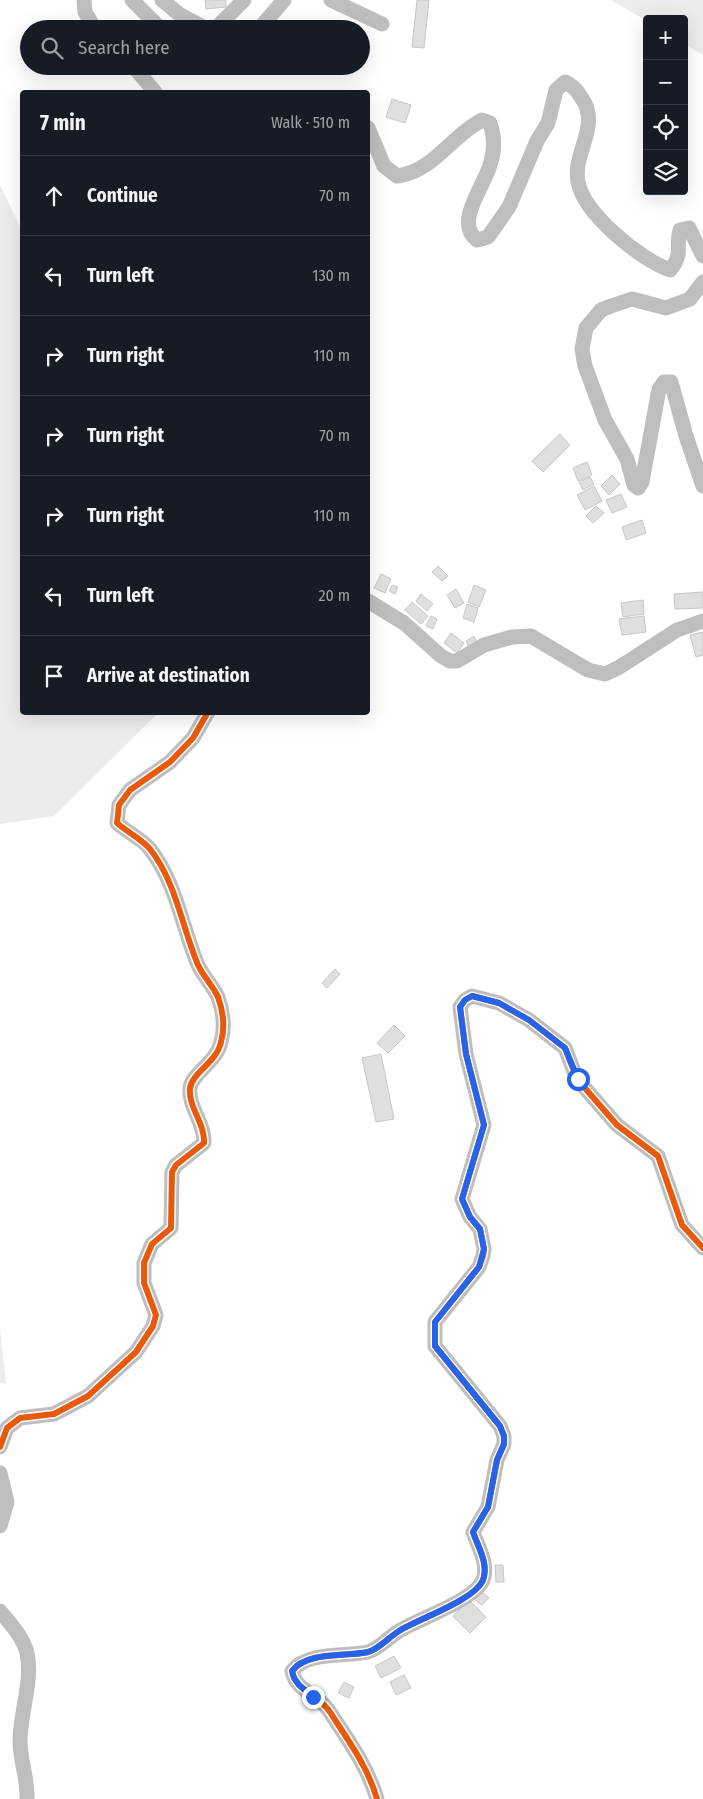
<!DOCTYPE html>
<html lang="en">
<head>
<meta charset="utf-8">
<style>
  :root { --surface:#171b24; --page:#242831; --text:#f1f3f6; --muted:#9ea1a6; --line:#363941 }
  body { margin:0; font-family:"Fira Sans Condensed",sans-serif; background:var(--page); color:var(--text) }
  .controls { position:absolute; right:15px; top:15px; display:grid; overflow:hidden; border-radius:5px; box-shadow:0 5px 20px #0002 }
  .controls button { width:45px; height:45px; display:grid; place-items:center; padding:0; border:0; border-bottom:1px solid var(--line); background:var(--surface); color:var(--text); font:25px sans-serif }
  .stop { position:absolute; width:15px; height:15px; margin:-11px; border:4px solid #2563eb; border-radius:50%; background:#fff }
  .stop.end { background:#2563eb; border-color:#fff; box-shadow:0 1px 5px #0008 }
  .list { margin:0; padding:0; list-style:none }
  h2 { display:flex; justify-content:space-between; align-items:center; height:65px; margin:0; padding:0 20px; font-size:21px }
  h2 small { font-size:16px; font-weight:400; color:var(--muted) }
  .list li { display:grid; grid-template-columns:32px 1fr auto; gap:15px; align-items:center; box-sizing:border-box; height:80px; padding:0 20px; border-top:1px solid var(--line) }
  .list b { display:block; font-size:19px; white-space:nowrap }
  .list em { font-size:16px; font-style:normal; color:var(--muted) }
  .icon { flex:none; width:28px; height:28px; fill:none; stroke:currentColor; stroke-width:2; stroke-linecap:round; stroke-linejoin:round }
  .map { position:relative; flex:none; width:703px; height:1799px; overflow:hidden }
  .search { position:absolute; background:var(--surface); box-shadow:0 5px 20px #0002; left:20px; top:20px; width:350px; height:55px; display:flex; align-items:center; gap:12px; box-sizing:border-box; padding:0 18px; border-radius:28px; color:var(--muted); font-size:19px }
  .panel { position:absolute; background:var(--surface); box-shadow:0 5px 20px #0002; left:20px; top:90px; width:350px; height:625px; border-radius:5px }
  .map>svg:first-child { display:block }
  .green { fill:#ececec }
  .building { fill:#dfdfdf; stroke:#c7c7c7 }
  .lines { fill:none; stroke-linecap:round; stroke-linejoin:round }
  .street { stroke:#bebebe; stroke-width:15 }
  .cycleway-casing { stroke:#fff; stroke-width:9 }
  .cycleway { stroke:#e8590c; stroke-width:6 }
  .route { stroke:#2563eb; stroke-width:6 }
</style>
</head>
<body>
<div class="map">
<svg width="703" height="1799" viewBox="0 0 703 1799">
  <rect width="100%" height="100%" fill="#fff"/>
  <g class="green">
    <polygon points="611,0 703,0 703,55 684,44 684,19 647,19 647,21"/>
    <polygon points="0,185 22,231 22,712 158,713 54,816 0,824"/>
    <polygon points="0,1327 6,1384 0,1383"/>
  </g>
  <g class="building">
    <polygon points="205,0 226,0 226,7 206,9"/>
    <polygon points="417,0 429,0 424,48 412,47"/>
    <polygon points="392,99 411,105 405,123 386,117"/>
    <polygon points="560,434 570,445 543,472 532,461"/>
    <polygon points="587,462 592,475 578,481 573,468"/>
    <polygon points="612,475 620,484 609,495 601,486"/>
    <polygon points="590,477 594,484 583,490 579,482"/>
    <polygon points="594,486 602,501 585,510 577,495"/>
    <polygon points="621,494 627,507 612,513 606,500"/>
    <polygon points="596,506 604,513 593,523 586,516"/>
    <polygon points="642,520 646,533 626,540 622,527"/>
    <polygon points="438,566 448,576 442,581 432,572"/>
    <polygon points="381,574 391,579 385,593 374,588"/>
    <polygon points="392,585 398,587 395,594 389,591"/>
    <polygon points="474,585 486,590 479,607 468,602"/>
    <polygon points="456,589 464,603 455,608 447,595"/>
    <polygon points="703,592 703,608 675,609 674,594"/>
    <polygon points="421,594 433,604 427,611 416,601"/>
    <polygon points="643,600 644,614 623,617 621,603"/>
    <polygon points="412,602 428,616 421,624 405,610"/>
    <polygon points="467,604 478,608 474,622 463,618"/>
    <polygon points="431,616 437,619 433,629 426,626"/>
    <polygon points="644,616 646,632 622,635 619,619"/>
    <polygon points="703,632 703,655 696,657 690,635"/>
    <polygon points="451,633 464,643 457,653 444,643"/>
    <polygon points="474,636 477,643 469,647 466,641"/>
    <polygon points="335,969 340,974 327,988 322,983"/>
    <polygon points="394,1025 405,1036 388,1053 377,1043"/>
    <polygon points="381,1054 394,1119 376,1122 362,1058"/>
    <polygon points="495,1565 503,1565 504,1582 496,1582"/>
    <polygon points="481,1591 489,1598 482,1605 474,1599"/>
    <polygon points="469,1600 486,1617 470,1633 453,1616"/>
    <polygon points="394,1656 401,1668 381,1678 375,1666"/>
    <polygon points="404,1675 411,1688 396,1695 390,1682"/>
    <polygon points="344,1682 354,1687 349,1698 338,1693"/>
  </g>
  <g class="lines">
    <g class="street">
      <polyline points="84,0 85,12 95,29"/>
      <polyline points="132,0 161,29"/>
      <polyline points="162,0 179,14 207,29"/>
      <polyline points="331,0 382,24"/>
      <polyline points="211,29 216,28 244,0"/>
      <polyline points="259,29 284,0"/>
      <polyline points="133,66 155,92"/>
      <path d="M368 128 384 166 397 176C434 171 451 136 482 120L490 123C495 138 495 151 490 165 484 187 454 222 477 240L488 237 509 207 537 141 548 123 556 90 565 82C572 85 577 90 581 97 602 125 572 153 578 182 584 214 641 260 670 270 684 254 675 247 680 230L689 228 703 256"/>
      <polyline points="703,282 690,299 666,308 632,299 611,306 601,310 586,328 582,349 585,366 605,420 627,459 634,485 638,488 642,482 659,389 664,382 671,382 686,436 703,486"/>
      <polyline points="368,601 404,623 441,656 450,661 457,661 484,645 512,637 531,636 588,670 605,674 618,668 677,630 703,621"/>
      <path d="M0 1447 7 1428 20 1418 54 1414 88 1396 136 1352 153 1326 156 1315 144 1283V1263L152 1244 171 1228 172 1172 176 1165 204 1143C205 1123 188 1107 190 1088 192 1073 217 1062 221 1042 225 1028 223 1011 218 997 213 986 203 976 198 965 182 927 176 882 150 849 142 839 127 832 117 823L119 805 130 790 170 762 193 738 208 712"/>
      <polyline points="0,1473 7,1502 0,1526"/>
      <path d="M0 1611C10 1623 23 1637 27 1653 33 1681 20 1713 20 1741 20 1761 28 1779 27 1799"/>
      <path d="M377 1799C369 1771 353 1747 337 1723 333 1717 329 1709 323 1704 312 1693 295 1688 292 1671 307 1651 346 1657 368 1652 379 1649 389 1637 399 1631 418 1619 475 1600 483 1580 489 1564 478 1547 473 1532L488 1507 497 1460 504 1444V1436L500 1426 435 1346V1322L479 1267 483 1256 484 1249 480 1229 470 1217 462 1199 484 1125 466 1054 460 1007 465 1000 472 996 499 1003 529 1020 565 1048 577 1079 617 1125 658 1156 682 1225 703 1248"/>
    </g>
    <g class="cycleway-casing">
      <g id="cycleway">
        <path d="M0 1447 7 1428 20 1418 54 1414 88 1396 136 1352 153 1326 156 1315 144 1283V1263L152 1244 171 1228 172 1172 176 1165 204 1143C205 1123 188 1107 190 1088 192 1073 217 1062 221 1042 225 1028 223 1011 218 997 213 986 203 976 198 965 182 927 176 882 150 849 142 839 127 832 117 823L119 805 130 790 170 762 193 738 208 712"/>
        <path d="M377 1799C369 1771 353 1747 337 1723 333 1717 329 1709 323 1704 312 1693 295 1688 292 1671 307 1651 346 1657 368 1652 379 1649 389 1637 399 1631 418 1619 475 1600 483 1580 489 1564 478 1547 473 1532L488 1507 497 1460 504 1444V1436L500 1426 435 1346V1322L479 1267 483 1256 484 1249 480 1229 470 1217 462 1199 484 1125 466 1054 460 1007 465 1000 472 996 499 1003 529 1020 565 1048 577 1079 617 1125 658 1156 682 1225 703 1248"/>
      </g>
    </g>
    <use href="#cycleway" class="cycleway"/>
  </g>
  <g class="lines">
    <path class="route" d="M313 1697 299 1685 294 1678 292 1671C307 1651 346 1657 368 1652 379 1649 389 1637 399 1631 418 1619 475 1600 483 1580 489 1564 478 1547 473 1532L488 1507 497 1460 504 1444V1436L500 1426 435 1346V1322L479 1267 484 1249 480 1229 470 1217 462 1199 484 1125 466 1054 460 1007 465 1000 472 996 499 1003 529 1020 565 1048 578 1079"/>
  </g>
</svg>
<div class="controls">
<button>+</button>
<button>−</button>
<button><svg class="icon" aria-label="locate" viewBox="0 0 24 24"><circle cx="12" cy="12" r="6"/><path d="M12 2v4M12 18v4M2 12h4M18 12h4"/></svg></button>
<button><svg class="icon" aria-label="layers" viewBox="0 0 24 24"><path d="M12 4l9 5-9 5-9-5zM3 14l9 5 9-5"/></svg></button>
</div>
<div class="stop" style="left:578px;top:1079px"></div>
<div class="stop end" style="left:313px;top:1697px"></div>
<div class="search"><svg class="icon" aria-label="search" viewBox="0 0 24 24"><circle cx="10" cy="10" r="6"/><path d="M15 15l6 6"/></svg>Search here</div>
<section class="panel">
<h2>7 min<small>Walk · 510 m</small></h2>
<ul class="list">
<li><svg class="icon" aria-label="ahead" viewBox="0 0 24 24"><path d="M12 20V5M6 11l6-6 6 6"/></svg><div><b>Continue</b></div><em>70 m</em></li>
<li><svg class="icon" aria-label="left" viewBox="0 0 24 24"><path d="M17 20v-9H6M10 6l-5 5 5 5"/></svg><div><b>Turn left</b></div><em>130 m</em></li>
<li><svg class="icon" aria-label="right" viewBox="0 0 24 24"><path d="M7 20v-9h11M14 6l5 5-5 5"/></svg><div><b>Turn right</b></div><em>110 m</em></li>
<li><svg class="icon" aria-label="right" viewBox="0 0 24 24"><path d="M7 20v-9h11M14 6l5 5-5 5"/></svg><div><b>Turn right</b></div><em>70 m</em></li>
<li><svg class="icon" aria-label="right" viewBox="0 0 24 24"><path d="M7 20v-9h11M14 6l5 5-5 5"/></svg><div><b>Turn right</b></div><em>110 m</em></li>
<li><svg class="icon" aria-label="left" viewBox="0 0 24 24"><path d="M17 20v-9H6M10 6l-5 5 5 5"/></svg><div><b>Turn left</b></div><em>20 m</em></li>
<li><svg class="icon" aria-label="arrive" viewBox="0 0 24 24"><path d="M6 21V4h12l-3 4 3 4H6"/></svg><div><b>Arrive at destination</b></div></li>
</ul>
</section>
</div>
</body>
</html>
